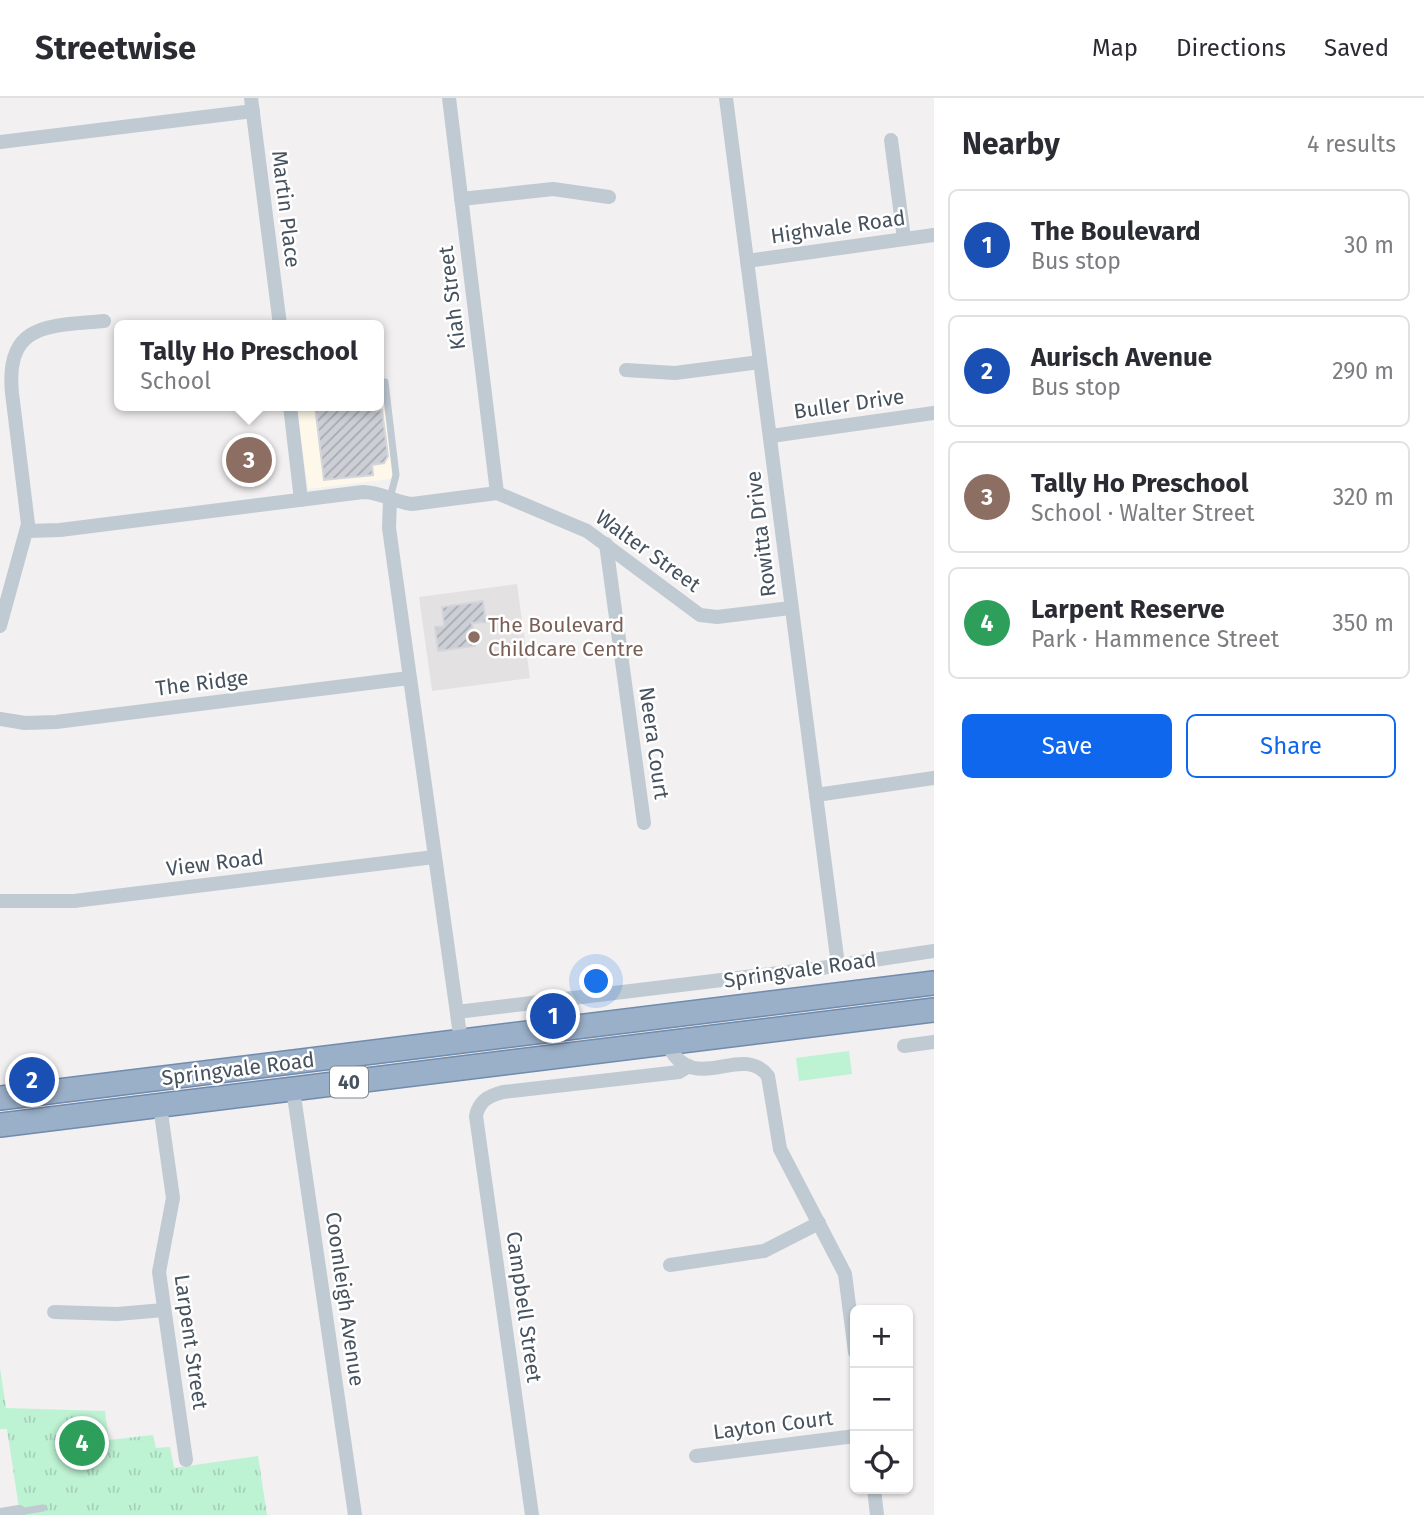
<!DOCTYPE html>
<html lang="en">
<head>
<meta charset="utf-8">
<style>
  :root { --surface:#fff; --page:#f7f7f7; --text:#2b2b33; --muted:#7c7c81; --line:#e1e1e2; --accent:#0f67ed }
  body { margin:0; font-family:"Fira Sans",sans-serif; background:var(--page); color:var(--text) }
  .controls { position:absolute; right:21px; bottom:21px; display:grid; overflow:hidden; border-radius:10px; box-shadow:0 2px 5px #0004 }
  .controls button { width:63px; height:63px; display:grid; place-items:center; padding:0; border:0; border-bottom:2px solid var(--line); background:var(--surface); color:var(--text); font:35px sans-serif }
  .you { position:absolute; left:597px; top:884px; width:24px; height:24px; margin:-18px; border:5px solid #fff; border-radius:50%; background:#1a73e8; box-shadow:0 0 0 10px #1a73e833 }
  .badge { display:grid; place-items:center; width:46px; height:46px; border-radius:50%; background:var(--accent); color:#fff; font-size:23px; font-weight:700 }
  .pin { position:absolute; translate:-50% -50%; border:4px solid #fff; box-shadow:0 2px 7px #0006 }
  .popup { position:absolute; left:114px; top:222px; width:270px; height:91px; box-sizing:border-box; display:grid; place-content:center; border-radius:10px; background:var(--surface); filter:drop-shadow(0 2px 5px #0005); font-size:23px; white-space:nowrap; color:var(--muted) }
  .popup b { font-size:26px; color:var(--text) }
  .popup::after { content:''; position:absolute; left:50%; top:100%; margin-left:-14px; border:14px solid transparent; border-top-color:var(--surface) }
  .list { margin:0; padding:0; list-style:none }
  h2 { display:flex; justify-content:space-between; align-items:center; height:91px; margin:0; padding:0 28px; font-size:30px }
  h2 small { font-size:23px; font-weight:400; color:var(--muted) }
  .list li { display:grid; grid-template-columns:46px 1fr auto; gap:21px; align-items:center; box-sizing:border-box; height:112px; margin:0 14px 14px; padding:0 14px; border:2px solid var(--line); border-radius:10px }
  .list b { display:block; font-size:26px; white-space:nowrap }
  .list p { margin:0; font-size:23px; white-space:nowrap; color:var(--muted) }
  .list em { font-size:23px; font-style:normal; color:var(--muted) }
  .actions { display:flex; gap:14px; padding:21px 28px }
  .actions a { flex:1; padding:16px 0; border:2px solid var(--accent); border-radius:10px; text-align:center; font-size:24px; color:var(--accent) }
  .actions .main { background:var(--accent); color:#fff }
  .icon { flex:none; width:38px; height:38px; fill:none; stroke:currentColor; stroke-width:2; stroke-linecap:round; stroke-linejoin:round }
  .map { position:relative; flex:none; width:934px; height:1417px; overflow:hidden }
  header { display:flex; align-items:center; gap:42px; box-sizing:border-box; height:98px; padding:0 35px; background:var(--surface); border-bottom:2px solid var(--line) }
  header strong { font-size:33px }
  nav { display:flex; gap:38px; margin-inline-start:auto; font-size:24px }
  main { display:flex }
  aside { flex:1; background:var(--surface) }
  .map>svg:first-child { display:block }
  .commercial { fill:#fdf8e9 }
  .education { fill:#e4e1e2 }
  .green { fill:#bdf2d3 }
  .park { fill:url(#park-tufts) }
  .building { fill:url(#building-hatch); stroke:#d4d6dc; stroke-width:2 }
  .lines { fill:none; stroke-linecap:round; stroke-linejoin:round }
  .trunk-casing { stroke:#708bad; stroke-width:26 }
  .service { stroke:#c0cad2; stroke-width:7 }
  .minor { stroke:#c0cad2; stroke-width:14 }
  .trunk { stroke:#9aafc8; stroke-width:23 }
  .education-dot { fill:#8d6e63; stroke:#fff; stroke-width:2.5 }
  .labels { text-anchor:middle; stroke-width:5; stroke-linejoin:round; paint-order:stroke }
  .shield { fill:#fff; stroke:#7e868f; stroke-width:2 }
  .shield-label { font-size:19px; font-weight:bold; fill:#47525f }
  .street-label { font-size:21px; fill:#47525f; stroke:#fff }
  .education-label { font-size:21px; fill:#785e54; stroke:#fff; text-anchor:start }
</style>
</head>
<body>
<header>
<strong>Streetwise</strong>
<nav><a>Map</a><a>Directions</a><a>Saved</a></nav>
</header>
<main>
<div class="map">
<svg width="934" height="1417" viewBox="0 0 934 1417">
  <defs>
    <pattern id="park-tufts" width="24" height="20" patternUnits="userSpaceOnUse" patternTransform="scale(1.75)"><rect width="24" height="20" fill="#bdf2d3"/><path d="M3 7l-1-3M5 7V3M7 7l1-3M15 17l-1-3M17 17v-4M19 17l1-3" fill="none" stroke="#a4d1b8"/></pattern>
    <pattern id="building-hatch" width="6" height="6" patternUnits="userSpaceOnUse" patternTransform="scale(1.75)"><rect width="6" height="6" fill="#cccfd5"/><path d="M-1 1l2-2M0 6l6-6M5 7l2-2" fill="none" stroke="#a7abb0"/></pattern>
  </defs>
  <rect width="100%" height="100%" fill="#f2f0f0"/>
  <polygon class="commercial" points="388,284 399,380 308,391 296,308 378,308 379,285"/>
  <polygon class="education" points="517,486 530,580 432,593 419,499"/>
  <polygon class="green" points="849,953 852,976 799,983 796,960"/>
  <polygon class="park" points="0,1270 6,1310 105,1313 109,1342 153,1337 156,1350 170,1349 174,1370 258,1358 267,1417 20,1417 7,1331 0,1331"/>
  <g class="building">
    <polygon points="315,308 377,308 377,313 382,312 388,358 384,365 372,367 373,377 324,382"/>
    <polygon points="483,503 486,524 472,525 475,548 438,553 435,529 444,528 442,509"/>
  </g>
  <g class="lines">
    <g class="trunk-casing">
      <g id="trunk">
        <polyline points="0,1000 934,885"/>
        <polyline points="0,1027 934,912"/>
      </g>
    </g>
    <g class="service">
      <polyline points="385,284 396,377 390,400"/>
      <polyline points="19,1414 43,1410"/>
    </g>
    <g class="minor">
      <polyline points="251,0 280,227"/>
      <polyline points="449,0 497,395"/>
      <polyline points="726,0 838,867"/>
      <polyline points="891,42 904,140"/>
      <polyline points="0,44 253,13"/>
      <polyline points="461,101 553,91 609,99"/>
      <polyline points="747,163 934,137"/>
      <polyline points="626,272 675,275 760,264"/>
      <polyline points="290,308 301,402"/>
      <polyline points="771,338 934,315"/>
      <polyline points="390,400 389,430 461,944"/>
      <path d="M28 433 60 432 363 394C381 394 394 404 412 406L497 395 587 433 700 517 717 519 790 510"/>
      <polyline points="606,446 644,725"/>
      <path d="M0 528 28 426 12 295C5 224 50 228 104 223"/>
      <polyline points="0,621 25,625 56,624 409,580"/>
      <polyline points="816,697 934,680"/>
      <polyline points="0,803 74,803 434,759"/>
      <polyline points="457,914 821,870 934,853"/>
      <path d="M667 945C693 1001 741 943 768 978L780 1051 845 1176 855 1254"/>
      <polyline points="904,948 934,944"/>
      <polyline points="293,991 355,1417"/>
      <polyline points="160,1008 173,1100 159,1174 186,1362"/>
      <polyline points="670,1167 764,1153 819,1125"/>
      <polyline points="54,1214 117,1216 164,1212"/>
      <polyline points="696,1358 855,1338"/>
      <polyline points="874,1391 877,1417"/>
      <polyline points="0,1417 19,1414"/>
      <path d="M532 1417 476 1018C479 1003 488 998 503 994L679 974 689 968"/>
    </g>
    <use href="#trunk" class="trunk"/>
  </g>
  <circle class="education-dot" cx="474" cy="539" r="7"/>
  <g class="labels">
    <rect class="shield" x="330" y="968.5" width="38" height="31" rx="5"/>
    <g class="shield-label">
      <text x="349" y="991">40</text>
    </g>
    <g class="street-label">
      <text transform="translate(286 111) rotate(83)" y="7">Martin Place</text>
      <text transform="translate(838 129) rotate(-8)" y="7">Highvale Road</text>
      <text transform="translate(452 200) rotate(-97)" y="7">Kiah Street</text>
      <text transform="translate(849 306) rotate(-8)" y="7">Buller Drive</text>
      <text transform="translate(761 436) rotate(-97)" y="7">Rowitta Drive</text>
      <text transform="translate(648 453) rotate(36)" y="7">Walter Street</text>
      <text transform="translate(202 585) rotate(-7)" y="7">The Ridge</text>
      <text transform="translate(654 645) rotate(82)" y="7">Neera Court</text>
      <text transform="translate(215 765) rotate(-7)" y="7">View Road</text>
      <text transform="translate(800 872) rotate(-8)" y="7">Springvale Road</text>
      <text transform="translate(238 971) rotate(-7)" y="7">Springvale Road</text>
      <text transform="translate(345 1201) rotate(82)" y="7">Coomleigh Avenue</text>
      <text transform="translate(524 1209) rotate(82)" y="7">Campbell Street</text>
      <text transform="translate(191 1244) rotate(82)" y="7">Larpent Street</text>
      <text transform="translate(773 1327) rotate(-7)" y="7">Layton Court</text>
    </g>
    <g class="education-label">
      <text x="488" y="534">The Boulevard<tspan x="488" dy="24">Childcare Centre</tspan></text>
    </g>
  </g>
</svg>
<div class="controls">
<button>+</button>
<button>−</button>
<button><svg class="icon" aria-label="locate" viewBox="0 0 24 24"><circle cx="12" cy="12" r="6"/><path d="M12 2v4M12 18v4M2 12h4M18 12h4"/></svg></button>
</div>
<div class="you"></div>
<div class="pin badge" style="left:553px;top:918px;background:#1a4fb4">1</div>
<div class="pin badge" style="left:32px;top:982px;background:#1a4fb4">2</div>
<div class="pin badge" style="left:249px;top:362px;background:#8d6e63">3</div>
<div class="popup"><b>Tally Ho Preschool</b>School</div>
<div class="pin badge" style="left:82px;top:1345px;background:#2e9e5b">4</div>
</div>
<aside>
<h2>Nearby<small>4 results</small></h2>
<ul class="list">
<li><span class="badge" style="background:#1a4fb4">1</span><div><b>The Boulevard</b><p>Bus stop</p></div><em>30 m</em></li>
<li><span class="badge" style="background:#1a4fb4">2</span><div><b>Aurisch Avenue</b><p>Bus stop</p></div><em>290 m</em></li>
<li><span class="badge" style="background:#8d6e63">3</span><div><b>Tally Ho Preschool</b><p>School · Walter Street</p></div><em>320 m</em></li>
<li><span class="badge" style="background:#2e9e5b">4</span><div><b>Larpent Reserve</b><p>Park · Hammence Street</p></div><em>350 m</em></li>
</ul>
<div class="actions"><a class="main">Save</a><a>Share</a></div>
</aside>
</main>
</body>
</html>
